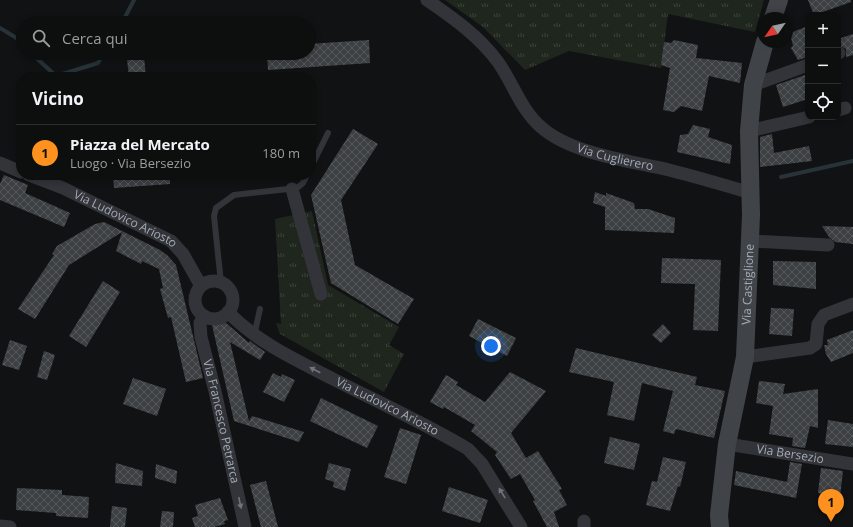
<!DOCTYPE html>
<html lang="it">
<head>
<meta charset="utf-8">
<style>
  :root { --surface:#0d0e0e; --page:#161717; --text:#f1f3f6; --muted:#9a9c9e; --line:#2d2e2e; --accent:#ff911e }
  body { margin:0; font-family:"Open Sans",sans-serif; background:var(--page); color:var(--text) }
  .controls { position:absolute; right:12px; top:12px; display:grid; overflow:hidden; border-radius:8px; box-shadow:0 2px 6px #0003 }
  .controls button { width:36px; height:36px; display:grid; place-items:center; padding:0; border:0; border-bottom:1px solid var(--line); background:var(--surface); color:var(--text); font:20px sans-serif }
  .compass { position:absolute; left:757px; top:12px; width:36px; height:36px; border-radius:50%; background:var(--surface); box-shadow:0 2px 6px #0003; rotate:236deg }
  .you { position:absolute; left:491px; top:346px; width:14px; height:14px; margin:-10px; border:3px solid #fff; border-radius:50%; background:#1a73e8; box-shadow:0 0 0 6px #1a73e833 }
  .badge { display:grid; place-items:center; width:26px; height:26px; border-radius:50%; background:var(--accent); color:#111; font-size:13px; font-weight:700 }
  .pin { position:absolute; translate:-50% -33px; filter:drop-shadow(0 1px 2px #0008) }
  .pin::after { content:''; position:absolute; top:21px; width:14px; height:12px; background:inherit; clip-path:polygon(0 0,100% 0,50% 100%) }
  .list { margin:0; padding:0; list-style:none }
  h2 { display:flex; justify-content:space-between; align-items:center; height:52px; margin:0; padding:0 16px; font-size:17px }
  h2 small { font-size:13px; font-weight:400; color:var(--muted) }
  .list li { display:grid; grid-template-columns:26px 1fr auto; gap:12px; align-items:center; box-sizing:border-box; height:56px; padding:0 16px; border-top:1px solid var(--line) }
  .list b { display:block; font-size:15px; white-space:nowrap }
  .list p { margin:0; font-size:13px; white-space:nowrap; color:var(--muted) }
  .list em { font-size:13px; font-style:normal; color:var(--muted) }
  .icon { flex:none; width:22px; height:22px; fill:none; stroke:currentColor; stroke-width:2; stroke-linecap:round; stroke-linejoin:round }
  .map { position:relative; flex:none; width:853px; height:527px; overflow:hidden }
  .search { position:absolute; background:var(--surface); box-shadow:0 2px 6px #0003; left:16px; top:16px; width:300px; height:44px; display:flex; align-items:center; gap:10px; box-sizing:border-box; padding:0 14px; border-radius:22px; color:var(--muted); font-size:15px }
  .panel { position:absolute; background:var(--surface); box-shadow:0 2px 6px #0003; left:16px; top:72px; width:300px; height:108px; border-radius:16px }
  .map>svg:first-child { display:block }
  .grass { fill:url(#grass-tufts) }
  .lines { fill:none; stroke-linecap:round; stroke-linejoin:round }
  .stream { stroke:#273338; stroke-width:4 }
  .building { fill:url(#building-cross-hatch) }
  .service { stroke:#323439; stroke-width:6 }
  .minor { stroke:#323439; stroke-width:13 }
  .secondary { stroke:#404449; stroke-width:18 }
  .oneway { fill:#70757d }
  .labels { text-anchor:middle; stroke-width:3; stroke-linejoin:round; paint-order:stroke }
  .street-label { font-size:12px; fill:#a2abb5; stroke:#0d0d0e }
</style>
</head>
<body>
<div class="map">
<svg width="853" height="527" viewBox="0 0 853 527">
  <defs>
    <pattern id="grass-tufts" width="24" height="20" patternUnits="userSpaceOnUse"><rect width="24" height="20" fill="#1e261e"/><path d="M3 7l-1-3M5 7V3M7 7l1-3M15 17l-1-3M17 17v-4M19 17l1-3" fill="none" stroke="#3c433c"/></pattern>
    <pattern id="building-cross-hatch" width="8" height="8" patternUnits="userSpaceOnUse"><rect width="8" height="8" fill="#3d4043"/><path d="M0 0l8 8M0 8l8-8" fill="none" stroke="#56595c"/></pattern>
  </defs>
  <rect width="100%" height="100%" fill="#111213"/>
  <g class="grass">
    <polygon points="445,0 764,0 755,32 668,14 661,68 569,51 525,70 483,27"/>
    <polygon points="312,211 328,285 399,327 389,345 404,354 384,392 280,334 276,323 281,324 275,219"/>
  </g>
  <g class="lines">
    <g class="stream">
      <polyline points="122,23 134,0"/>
      <polyline points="0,28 18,39 23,45"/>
      <polyline points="31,53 56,76 98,63 104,53"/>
      <polyline points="781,177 853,161"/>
    </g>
  </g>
  <g class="building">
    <polygon points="808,0 851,0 851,2 814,15"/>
    <polygon points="808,26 808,57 798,60 791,48 793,46 790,33"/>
    <polygon points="853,34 853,55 846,57 846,49 838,45 838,39"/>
    <polygon points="369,40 370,63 268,70 267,53 309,53 309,44"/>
    <polygon points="674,40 698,45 696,58 742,63 740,83 709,76 702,111 681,106 674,112 663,110 670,68 661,65 664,42 671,43"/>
    <polygon points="144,57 146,77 129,77 127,59"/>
    <polygon points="808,74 808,99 783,107 776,85"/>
    <polygon points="693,125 710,129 708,137 732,145 730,164 677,152 680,135 688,134"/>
    <polygon points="353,129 378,144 341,200 355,265 414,299 398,324 331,283 311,195"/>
    <polygon points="772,134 774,153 809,146 812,161 760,167 760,137"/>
    <polygon points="4,175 28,185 25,193 70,213 64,227 0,200 0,184"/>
    <polygon points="113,175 170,175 170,184 114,188"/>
    <polygon points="595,192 606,196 606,193 634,203 635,209 648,209 675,218 674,233 605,230 605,207 593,203"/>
    <polygon points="104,222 160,250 167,255 176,265 203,378 186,382 171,317 168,318 160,289 163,288 159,269 142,261 141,264 116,251 122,232 69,265 35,319 18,309 54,255 52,254 57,246 95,224"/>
    <polygon points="822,226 853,227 853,244 835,242 829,237"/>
    <polygon points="662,258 721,260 718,331 693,330 695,284 661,283"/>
    <polygon points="773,261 816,262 816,289 773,285"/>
    <polygon points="103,281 120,292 86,347 69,336"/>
    <polygon points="771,308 794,309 792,336 769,334"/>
    <polygon points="478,319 516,338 507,356 469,336"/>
    <polygon points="225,322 249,343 250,341 265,352 260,360 230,342 249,421 252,416 304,432 299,442 234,421 212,325"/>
    <polygon points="663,324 671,333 661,343 652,335"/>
    <polygon points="853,330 853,353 831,362 826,354 824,345 828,345 827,340"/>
    <polygon points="10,340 27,346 19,370 2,365"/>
    <polygon points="576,348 697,377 695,385 725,391 714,438 676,429 674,434 663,431 673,391 642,383 634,421 607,415 614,382 569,372"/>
    <polygon points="44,351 55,355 47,380 37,377"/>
    <polygon points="510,372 546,391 511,433 526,458 538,451 562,489 559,490 567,505 554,512 559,527 547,527 533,501 535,500 520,474 511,479 495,455 497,452 471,431 475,425 444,407 443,409 430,402 446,375 458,382 456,385 485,402"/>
    <polygon points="273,373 281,377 282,374 295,380 284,402 263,392"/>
    <polygon points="133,378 166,389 157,416 123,404"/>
    <polygon points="759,381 785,384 783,394 818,389 818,428 810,426 805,448 792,446 793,438 769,434 773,406 756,403"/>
    <polygon points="321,398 378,426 367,448 310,421"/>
    <polygon points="828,420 853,424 853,447 825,444"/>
    <polygon points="400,428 421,435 406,484 384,477"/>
    <polygon points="610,437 640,444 634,470 604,463"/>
    <polygon points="663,457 686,462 680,487 678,486 670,511 646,505 652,481 657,482"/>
    <polygon points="790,462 802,464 796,498 734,485 736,471 787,482"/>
    <polygon points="116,463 143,471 142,486 115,483"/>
    <polygon points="329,463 351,469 345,491 333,487 334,482 325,479"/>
    <polygon points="156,464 177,471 176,484 155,478"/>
    <polygon points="821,468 843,471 840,497 818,493"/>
    <polygon points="266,481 278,527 261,527 250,485"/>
    <polygon points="449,487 488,500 480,523 442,511"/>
    <polygon points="17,488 62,490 62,495 89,497 88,518 56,516 56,513 16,510"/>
    <polygon points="220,498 228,520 224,521 225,524 214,527 195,527 192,518 198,516 195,505"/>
    <polygon points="112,506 127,508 125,527 110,527"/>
    <polygon points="162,511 174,512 173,527 160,527"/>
  </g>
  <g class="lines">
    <g class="service">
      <polyline points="311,167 328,133"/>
      <polyline points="221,283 214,216 216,208 234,195 297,188 303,183 307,175"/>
      <polyline points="254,336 260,309"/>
    </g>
    <g class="minor">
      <path id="s1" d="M427 0C453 18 479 36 498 62 513 83 521 110 541 127 571 154 631 161 669 170 697 177 724 185 751 193"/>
      <polyline points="838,53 839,53"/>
      <polyline points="753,85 808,65"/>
      <polyline points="838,110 845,108"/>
      <polyline points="749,131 809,117"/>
      <polyline points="0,163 21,172"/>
      <path id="s2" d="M29 175 63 188 171 241 183 254 201 286"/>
      <polyline points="292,189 321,294"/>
      <polyline points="750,241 828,245"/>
      <circle cx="214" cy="300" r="19"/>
      <path id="s3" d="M228 312C258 343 296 360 333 379 378 402 424 423 468 449L482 464 521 527"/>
      <path id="s4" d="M204 316 200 323 201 337 215 391 245 527"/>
      <polyline points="745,357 810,348 816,344 818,324 824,315 853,304"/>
      <path id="s5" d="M727 444 853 464"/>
      <polyline points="0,526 10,527"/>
      <polyline points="584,527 584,521"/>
    </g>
    <g class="secondary">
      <polyline points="773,18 779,0"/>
      <path id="s6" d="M720 527 719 515 727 444 745 357 751 215 749 131 753 85 765 42"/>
    </g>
  </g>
  <defs><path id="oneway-solid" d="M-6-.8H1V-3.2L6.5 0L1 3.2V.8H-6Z"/></defs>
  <g class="oneway">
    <use href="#oneway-solid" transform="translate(315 370) rotate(-153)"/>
    <use href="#oneway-solid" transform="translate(502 493) rotate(-122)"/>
    <use href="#oneway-solid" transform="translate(240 503) rotate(78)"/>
  </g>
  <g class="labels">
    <g class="street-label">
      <text dy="4" stroke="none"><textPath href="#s1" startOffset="254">Via Cuglierero</textPath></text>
      <text dy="4" stroke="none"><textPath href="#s2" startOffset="106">Via Ludovico Ariosto</textPath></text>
      <text dy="4" stroke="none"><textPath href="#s6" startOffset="245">Via Castiglione</textPath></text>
      <text dy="4" stroke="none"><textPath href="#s3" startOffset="186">Via Ludovico Ariosto</textPath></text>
      <text dy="4" stroke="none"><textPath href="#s4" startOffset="109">Via Francesco Petrarca</textPath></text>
      <text dy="4" stroke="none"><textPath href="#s5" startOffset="64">Via Bersezio</textPath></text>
    </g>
  </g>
</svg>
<div class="controls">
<button>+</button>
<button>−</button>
<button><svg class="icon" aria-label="locate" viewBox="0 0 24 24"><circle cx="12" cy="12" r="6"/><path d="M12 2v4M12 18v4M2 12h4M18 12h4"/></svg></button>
</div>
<svg class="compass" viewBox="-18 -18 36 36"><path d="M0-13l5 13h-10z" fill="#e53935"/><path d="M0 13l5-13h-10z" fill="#9a9c9e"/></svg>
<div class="you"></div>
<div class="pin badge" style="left:831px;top:522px">1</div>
<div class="search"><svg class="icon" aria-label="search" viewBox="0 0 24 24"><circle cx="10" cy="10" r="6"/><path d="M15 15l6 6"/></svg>Cerca qui</div>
<section class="panel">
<h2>Vicino<small></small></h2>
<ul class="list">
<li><span class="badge">1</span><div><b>Piazza del Mercato</b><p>Luogo · Via Bersezio</p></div><em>180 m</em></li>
</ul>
</section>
</div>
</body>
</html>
